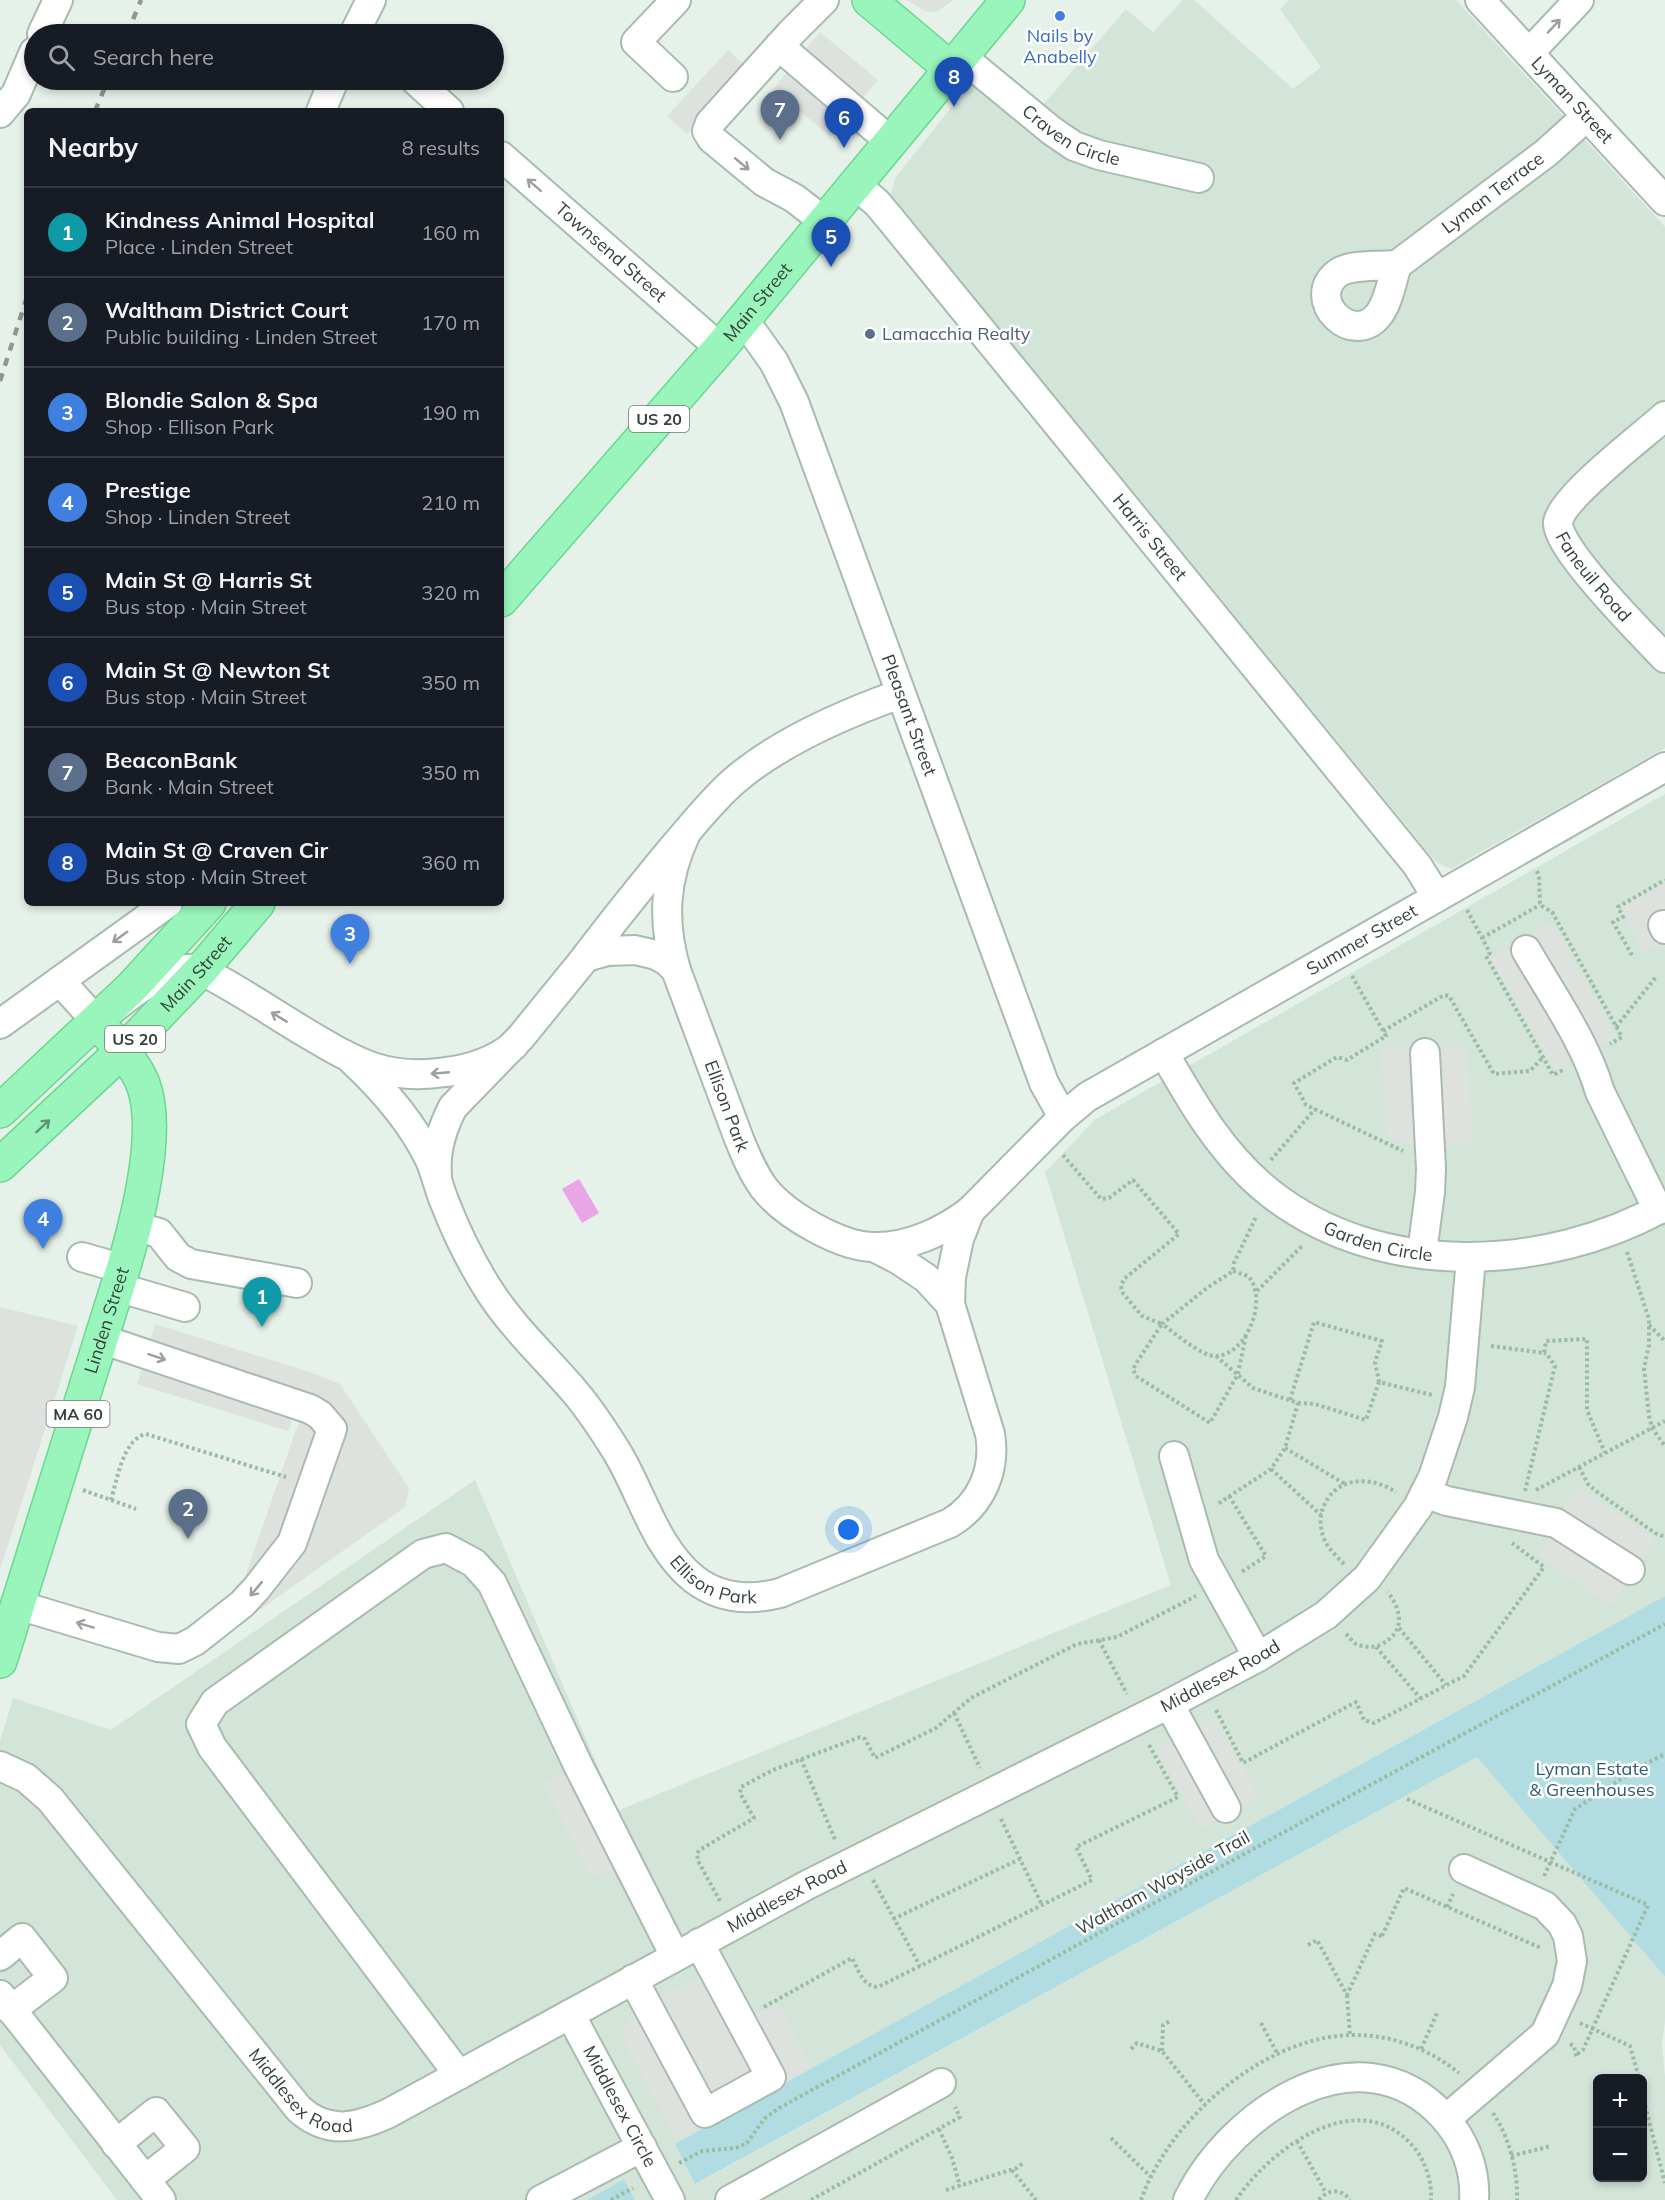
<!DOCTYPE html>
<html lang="en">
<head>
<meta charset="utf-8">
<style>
  :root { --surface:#171b24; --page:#242831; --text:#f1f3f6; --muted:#9ea1a6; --line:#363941; --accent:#7c3aed }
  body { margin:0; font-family:Mulish,sans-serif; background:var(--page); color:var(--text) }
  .controls { position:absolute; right:18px; bottom:18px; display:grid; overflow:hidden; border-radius:9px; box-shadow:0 3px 9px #0003 }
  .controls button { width:54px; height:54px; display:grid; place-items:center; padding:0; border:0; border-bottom:2px solid var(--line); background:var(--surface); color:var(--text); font:30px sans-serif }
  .you { position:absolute; left:849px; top:1530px; width:21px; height:21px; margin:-15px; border:4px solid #fff; border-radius:50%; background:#1a73e8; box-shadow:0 0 0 9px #1a73e833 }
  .badge { display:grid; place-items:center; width:39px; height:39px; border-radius:50%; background:var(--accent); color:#fff; font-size:20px; font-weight:700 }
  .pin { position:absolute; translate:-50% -50px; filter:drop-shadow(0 2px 3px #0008) }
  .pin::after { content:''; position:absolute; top:32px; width:21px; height:18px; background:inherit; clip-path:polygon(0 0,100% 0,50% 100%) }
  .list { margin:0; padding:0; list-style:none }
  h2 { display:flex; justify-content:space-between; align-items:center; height:78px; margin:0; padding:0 24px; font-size:26px }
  h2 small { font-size:20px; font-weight:400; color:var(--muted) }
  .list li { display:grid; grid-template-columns:39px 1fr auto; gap:18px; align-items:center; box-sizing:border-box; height:90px; padding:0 24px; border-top:2px solid var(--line) }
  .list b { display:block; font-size:22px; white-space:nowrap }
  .list p { margin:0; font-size:20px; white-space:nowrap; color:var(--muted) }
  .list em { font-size:20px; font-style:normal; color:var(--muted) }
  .icon { flex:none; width:33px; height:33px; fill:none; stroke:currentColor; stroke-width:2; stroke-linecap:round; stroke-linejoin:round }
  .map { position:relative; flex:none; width:1665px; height:2200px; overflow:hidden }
  .search { position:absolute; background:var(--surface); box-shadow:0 3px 9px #0003; left:24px; top:24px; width:480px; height:66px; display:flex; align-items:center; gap:15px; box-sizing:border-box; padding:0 21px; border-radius:33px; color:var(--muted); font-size:22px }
  .panel { position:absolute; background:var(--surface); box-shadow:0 3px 9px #0003; left:24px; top:108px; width:480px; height:798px; border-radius:9px }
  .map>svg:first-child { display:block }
  .residential { fill:#d3e4d9; fill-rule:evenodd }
  .green { fill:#b1dde2 }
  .parking { fill:#dde2de }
  .water { fill:#e9a5e5 }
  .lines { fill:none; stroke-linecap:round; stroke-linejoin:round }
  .minor-casing { stroke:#a8bbae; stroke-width:32 }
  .major-casing { stroke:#6bd891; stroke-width:36 }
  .path { stroke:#9bbca4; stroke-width:4; stroke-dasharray:3 3; stroke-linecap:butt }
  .minor { stroke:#fff; stroke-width:28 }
  .major { stroke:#99f5bb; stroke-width:33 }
  .rail { stroke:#949494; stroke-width:4.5; stroke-dasharray:8 8; stroke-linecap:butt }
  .oneway { stroke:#9aa09c }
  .oneway2 { stroke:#629373 }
  .shop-dot { fill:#3f7fe0; stroke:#fff; stroke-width:2 }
  .service-dot { fill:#5c6f8a; stroke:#fff; stroke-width:2 }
  .labels { text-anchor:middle; stroke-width:5; stroke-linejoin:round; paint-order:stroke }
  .shield { fill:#fff; stroke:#727b74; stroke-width:1.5 }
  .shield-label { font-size:16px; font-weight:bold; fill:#354238 }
  .shop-label { font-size:18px; fill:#366cbe; stroke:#fff }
  .street-label { font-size:18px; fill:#354238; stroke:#fff }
  .service-label { font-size:18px; fill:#4e5e75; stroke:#fff; text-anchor:start }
  .park-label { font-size:18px; fill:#2e5d6f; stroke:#fff }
</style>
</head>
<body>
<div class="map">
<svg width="1665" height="2200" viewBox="0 0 1665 2200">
  <rect width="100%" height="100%" fill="#e5f1e9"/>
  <g class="residential">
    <polygon points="1183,0 1194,0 1293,89 1321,67 1280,9 1289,0 1456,0 1665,227 1665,748 1451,869 1436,862 891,195 895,178 970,84 1024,127 1126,9 1153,32"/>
    <path d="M1665 794V1596L675 2144 696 2184 1477 1757 1665 1977V2020L1662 2045 1665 2077V2200H635L624 2179 587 2200H117L0 2045V1742L13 1698 111 1730 475 1480 617 1811 1171 1585 1045 1172 1096 1119ZM1598 2078H1642V2178H1598Z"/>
  </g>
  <g class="green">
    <polygon points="1665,1596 1665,1977 1477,1757 695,2184 675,2144"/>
    <polygon points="624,2179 635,2200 587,2200"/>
  </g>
  <g class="parking">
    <polygon points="907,0 954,0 936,12 925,11"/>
    <polygon points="820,32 878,80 830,136 773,89"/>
    <polygon points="728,50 747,68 687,134 667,116"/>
    <polygon points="1665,882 1665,941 1643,953 1621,906"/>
    <polygon points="1552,922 1617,1037 1555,1071 1490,957"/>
    <polygon points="1468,1046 1472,1144 1411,1145 1386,1137 1381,1048"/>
    <polygon points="0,1307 78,1326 0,1570"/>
    <polygon points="155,1324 310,1372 340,1384 409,1488 405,1507 254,1614 237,1600 304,1407 298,1405 288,1431 137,1384"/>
    <polygon points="1578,1486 1656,1539 1611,1606 1538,1556 1562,1510"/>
    <polygon points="1216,1716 1259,1797 1200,1829 1155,1747"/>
    <polygon points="578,1765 626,1862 592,1879 543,1783"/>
    <polygon points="723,1964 752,2012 758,2014 778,2004 812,2067 677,2142 627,2047 622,2030 630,2015 638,2008"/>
  </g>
  <polygon class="water" points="579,1179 599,1213 582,1223 562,1189"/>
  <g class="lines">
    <g class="minor-casing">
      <g id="minor">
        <polyline points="824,0 791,33 710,123 707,131 712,139 764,182 794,198 825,222"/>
        <path id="s1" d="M1480 0 1665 201"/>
        <polyline points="42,34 58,0"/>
        <polyline points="354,34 371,0"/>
        <polyline points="779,46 891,142"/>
        <polyline points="1529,53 1579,0"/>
        <path id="s2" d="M962 57 1052 131 1074 146 1099 155 1199 178"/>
        <polyline points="673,77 636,42 676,0"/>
        <polyline points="415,80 449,111"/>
        <polyline points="321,111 334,80"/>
        <polyline points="0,113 16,94 34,52"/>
        <path id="s3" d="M501 156 720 348"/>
        <path id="s4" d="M856 185 877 203 892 221 1417 865 1437 897"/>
        <path id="s5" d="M1397 265 1546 153 1587 116"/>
        <path d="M1397 265C1392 280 1389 300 1380 313 1354 350 1303 299 1338 273 1350 264 1382 266 1397 265Z"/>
        <path id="s6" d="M744 320 774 362 794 402 1044 1083 1063 1117"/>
        <path id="s7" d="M1665 416C1644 435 1562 497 1558 522 1555 547 1645 637 1665 658"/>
        <path id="s8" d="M686 833C664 880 662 921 676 970L739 1139C746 1156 753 1173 764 1188 785 1215 842 1248 876 1247 910 1247 944 1231 970 1211"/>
        <polyline points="1663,925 1665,929"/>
        <path d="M1526 950C1552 995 1586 1043 1600 1092L1658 1210"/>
        <path d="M586 957C614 920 643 884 672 849 692 826 711 801 734 781 779 742 844 714 900 694"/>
        <path d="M60 981 97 1022C123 1000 163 965 198 969 236 987 272 1013 308 1034 357 1063 387 1081 446 1072 471 1069 494 1061 513 1046"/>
        <polyline points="0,1024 168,903"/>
        <path id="s9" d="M1164 1053C1193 1104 1223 1156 1270 1193 1380 1280 1547 1272 1665 1206"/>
        <path id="s10" d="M352 1060C383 1089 412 1122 430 1160 436 1174 439 1189 445 1203 457 1234 472 1264 490 1292 514 1329 547 1359 575 1392 591 1411 604 1431 617 1452 642 1493 655 1548 694 1579 720 1599 749 1601 780 1593L950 1523C982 1504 996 1469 990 1434L950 1304 926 1278 899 1260 874 1247"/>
        <path d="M437 1175C435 1152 442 1128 453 1107L521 1037 586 957 607 951 635 950 656 955 667 961 676 970"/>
        <polyline points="134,1226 159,1233 178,1257 191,1264 297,1283"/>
        <polyline points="1422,1253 1430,1192 1431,1169 1425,1053"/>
        <polyline points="82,1257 123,1269"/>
        <polyline points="117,1287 185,1307"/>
        <path id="s11" d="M950 1304 951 1277 959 1239 970 1211 1063 1117 1087 1097 1665 767"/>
        <polyline points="1174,1456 1204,1560 1258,1657"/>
        <polyline points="1425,1493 1447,1501 1556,1523 1630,1570"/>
        <polyline points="18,1605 158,1647 179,1649 195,1641 242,1604 256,1589 292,1543 332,1429 320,1415 310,1409 101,1339"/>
        <polyline points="1169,1704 1226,1808"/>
        <path id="s12" d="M0 1766 26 1778 50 1799 299 2109C328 2135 357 2128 389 2113L807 1885 1169 1704 1258 1657 1326 1615 1367 1578 1418 1507 1433 1477 1453 1417 1460 1387 1471 1258"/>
        <polyline points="0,1956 22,1938 53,1978 11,2010"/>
        <polyline points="633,1979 705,2113 771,2077 699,1943"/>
        <polyline points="0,1995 161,2200"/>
        <path id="s13" d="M570 2014 670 2200"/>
        <polyline points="459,2075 212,1747 201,1724 215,1702 423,1554 446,1548 474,1563 492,1583 578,1765 675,1956"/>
        <polyline points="1446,2119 1545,2034 1567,1986 1572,1961 1568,1936 1562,1924 1545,1906 1464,1869"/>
        <polyline points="116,2144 156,2112 185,2148 145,2180"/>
        <polyline points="541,2200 642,2147"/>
        <polyline points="730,2200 941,2083"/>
        <path d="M1188 2200C1231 2112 1359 2025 1443 2116 1464 2139 1476 2169 1474 2200"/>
      </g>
    </g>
    <g class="major-casing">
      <g id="major">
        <polyline points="869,0 951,69"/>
        <path id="s14" d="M501 600 720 348 1008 0"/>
        <polyline points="0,1111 132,987 209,903"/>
        <path id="s15" d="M0 1165 137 1037 201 970 258 903"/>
        <path id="s16" d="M0 1661 123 1269C137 1222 161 1131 143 1084 134 1061 113 1041 97 1022"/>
      </g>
    </g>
    <g class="path">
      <polyline points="1537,871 1539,877 1540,905 1552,912 1622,1037 1610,1044"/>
      <polyline points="1467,910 1490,953 1486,956 1553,1075 1563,1070"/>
      <polyline points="1482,938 1540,905"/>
      <polyline points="1632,955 1613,922 1623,917 1618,907 1665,880"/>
      <polyline points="1352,976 1386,1036 1347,1060 1337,1057 1294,1083 1306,1105 1403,1151"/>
      <polyline points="1616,1027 1656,977"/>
      <polyline points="1383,1031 1444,995 1449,996 1494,1074 1530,1071 1543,1057"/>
      <polyline points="1063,1155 1101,1199 1109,1198 1133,1180 1179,1234 1124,1279 1121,1286 1122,1292 1142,1316 1162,1324 1135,1365 1133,1370 1136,1376 1210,1423 1238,1374 1246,1335"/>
      <polyline points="1271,1160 1315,1109"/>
      <polyline points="1627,1252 1649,1319 1649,1345 1644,1368 1649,1416 1652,1428 1665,1446"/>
      <path d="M1233 1271 1248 1276C1269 1298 1247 1357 1214 1356 1200 1355 1175 1333 1162 1324L1207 1288 1233 1271 1234 1263 1257 1215"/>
      <polyline points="1257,1291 1302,1246"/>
      <polyline points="1649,1325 1665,1341"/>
      <polyline points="1491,1346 1544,1353 1546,1341 1587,1339 1587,1410 1605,1453"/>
      <polyline points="1216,1356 1253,1388 1298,1403 1285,1448 1271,1469 1216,1505"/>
      <polyline points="1290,1400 1314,1322 1382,1341 1375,1362 1379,1382"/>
      <polyline points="1298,1403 1315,1404 1366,1420 1379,1382 1432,1395"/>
      <polyline points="1285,1448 1345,1484"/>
      <polyline points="1579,1467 1588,1484 1596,1491 1655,1533 1665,1537"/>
      <polyline points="1271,1469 1321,1515"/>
      <polyline points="83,1490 136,1509"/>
      <polyline points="1536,1490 1665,1421"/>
      <polyline points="1525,1491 1555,1366 1547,1354 1544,1353"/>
      <polyline points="1229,1496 1266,1556 1240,1573"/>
      <path d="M111 1500C117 1480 123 1439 146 1434L286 1477"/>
      <path d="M1344 1564C1338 1558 1330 1550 1326 1543 1321 1534 1319 1520 1322 1511 1333 1476 1370 1475 1396 1492"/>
      <polyline points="1399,1628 1446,1685"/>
      <path d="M1346 1634C1349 1637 1353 1642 1356 1644 1363 1647 1374 1648 1380 1645 1406 1632 1402 1612 1388 1592"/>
      <polyline points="1099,1640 1127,1694"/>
      <polyline points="1376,1647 1421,1699"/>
      <polyline points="1216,1710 1243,1763 1356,1702 1364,1720 1374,1723 1464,1676 1544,1567 1512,1543"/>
      <polyline points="954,1713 980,1768"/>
      <polyline points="801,1759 836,1842"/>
      <polyline points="1407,1799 1648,1905 1583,2050 1576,2055"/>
      <polyline points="1001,1819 1042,1905"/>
      <polyline points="1544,1876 1575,1809 1636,1769 1665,1754"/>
      <polyline points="873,1880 920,1966"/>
      <polyline points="720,1901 698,1861 697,1853 701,1849 754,1818 740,1793 741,1787 773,1770 860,1737 865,1739 875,1758 936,1728 971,1698 1077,1644 1117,1637 1196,1596"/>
      <polyline points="1447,1907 1453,1894"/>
      <polyline points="893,1919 1020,1859"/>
      <polyline points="1382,1936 1404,1888 1541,1948"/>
      <polyline points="1308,1945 1317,1940 1347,1995 1375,1934 1384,1937"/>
      <polyline points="1347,1995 1350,2035"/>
      <path d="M764 2007 852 1958C858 1969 863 1987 878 1987L1092 1880 1076 1847 1178 1797 1149 1745"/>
      <polyline points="1261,2023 1278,2055"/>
      <polyline points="1580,2023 1630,2046 1639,2078"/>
      <polyline points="1570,2044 1574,2046 1577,2059"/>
      <polyline points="1131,2049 1137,2043 1162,2051 1205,2105"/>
      <polyline points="1421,2049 1438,2011"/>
      <polyline points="1162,2051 1163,2025 1170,2021"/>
      <polyline points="1642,2094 1665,2183"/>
      <path d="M1493 2113C1509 2137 1518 2170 1517 2200"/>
      <polyline points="939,2129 952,2158 960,2186"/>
      <polyline points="1111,2138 1151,2177"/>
      <polyline points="1297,2141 1326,2193"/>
      <polyline points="1511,2156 1551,2146"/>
      <polyline points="679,2163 702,2151 736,2148 747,2143 764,2119 779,2108 1665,1624"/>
      <polyline points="1012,2170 1036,2200"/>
      <polyline points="946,2190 1017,2168 1023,2163"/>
      <polyline points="611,2200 633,2188"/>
      <polyline points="811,2200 960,2117 955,2107"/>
      <path d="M1141 2200C1169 2119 1266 2035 1354 2035 1393 2035 1429 2049 1459 2073"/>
      <path d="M1236 2200C1270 2149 1357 2084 1412 2145 1425 2160 1432 2180 1431 2200"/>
      <path d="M1319 2200C1328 2189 1341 2188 1350 2200"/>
    </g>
    <use href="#minor" class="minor"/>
    <use href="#major" class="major"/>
    <g class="rail">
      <polyline points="127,34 141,0"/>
      <polyline points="95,111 108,80"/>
      <polyline points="0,381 27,297"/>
    </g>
  </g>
  <defs><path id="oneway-shaft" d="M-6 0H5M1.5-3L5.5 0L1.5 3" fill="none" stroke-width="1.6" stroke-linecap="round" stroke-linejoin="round" transform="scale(1.5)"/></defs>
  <g class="oneway">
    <use href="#oneway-shaft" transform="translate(1554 26) rotate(-47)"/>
    <use href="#oneway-shaft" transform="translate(742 164) rotate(40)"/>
    <use href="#oneway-shaft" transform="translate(534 185) rotate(-139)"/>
    <use href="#oneway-shaft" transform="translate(120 937) rotate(144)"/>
    <use href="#oneway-shaft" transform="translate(279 1017) rotate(-149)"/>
    <use href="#oneway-shaft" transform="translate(440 1073) rotate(175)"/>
    <use href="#oneway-shaft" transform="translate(157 1357) rotate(19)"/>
    <use href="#oneway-shaft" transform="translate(256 1589) rotate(130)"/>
    <use href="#oneway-shaft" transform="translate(85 1625) rotate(-163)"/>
  </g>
  <use class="oneway2" href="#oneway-shaft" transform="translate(43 1126) rotate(-43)"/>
  <circle class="shop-dot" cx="1060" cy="16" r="6"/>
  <circle class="service-dot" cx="870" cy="334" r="6"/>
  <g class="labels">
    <g class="shield">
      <rect x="629" y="406" width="60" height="26" rx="4.5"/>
      <rect x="105" y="1026" width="60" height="26" rx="4.5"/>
      <rect x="46.5" y="1401" width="63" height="26" rx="4.5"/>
    </g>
    <g class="shield-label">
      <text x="659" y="425">US 20</text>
      <text x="135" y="1045">US 20</text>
      <text x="78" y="1420">MA 60</text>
    </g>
    <g class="shop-label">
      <text x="1060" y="42">Nails by<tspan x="1060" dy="21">Anabelly</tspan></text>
    </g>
    <g class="street-label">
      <text dy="6" stroke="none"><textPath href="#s1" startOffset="136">Lyman Street</textPath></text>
      <text dy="6" stroke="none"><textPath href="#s2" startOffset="136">Craven Circle</textPath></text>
      <text dy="6" stroke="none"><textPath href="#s5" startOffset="120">Lyman Terrace</textPath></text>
      <text dy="6" stroke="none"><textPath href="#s3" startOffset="146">Townsend Street</textPath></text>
      <text dy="6" stroke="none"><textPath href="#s14" startOffset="393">Main Street</textPath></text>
      <text dy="6" stroke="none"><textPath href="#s4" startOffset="459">Harris Street</textPath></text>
      <text dy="6" stroke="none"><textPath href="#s7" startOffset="218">Faneuil Road</textPath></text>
      <text dy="6" stroke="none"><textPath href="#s6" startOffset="430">Pleasant Street</textPath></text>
      <text dy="6" stroke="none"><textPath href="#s11" startOffset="576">Summer Street</textPath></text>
      <text dy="6" stroke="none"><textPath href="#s15" startOffset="274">Main Street</textPath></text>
      <text dy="6" stroke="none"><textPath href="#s8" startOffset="286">Ellison Park</textPath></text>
      <text dy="6" stroke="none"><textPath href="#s9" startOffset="297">Garden Circle</textPath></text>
      <text dy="6" stroke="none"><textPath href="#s16" startOffset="357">Linden Street</textPath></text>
      <text dy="6" stroke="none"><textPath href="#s10" startOffset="646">Ellison Park</textPath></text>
      <text dy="6" stroke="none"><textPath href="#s12" startOffset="1494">Middlesex Road</textPath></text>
      <text transform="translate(1163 1883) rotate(-29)" y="6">Waltham Wayside Trail</text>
      <text dy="6" stroke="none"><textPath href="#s12" startOffset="1008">Middlesex Road</textPath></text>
      <text dy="6" stroke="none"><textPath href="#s12" startOffset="450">Middlesex Road</textPath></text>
      <text dy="6" stroke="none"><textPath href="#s13" startOffset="105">Middlesex Circle</textPath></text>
    </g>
    <g class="service-label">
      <text x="882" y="340">Lamacchia Realty</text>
    </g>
    <g class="park-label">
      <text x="1592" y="1775">Lyman Estate<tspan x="1592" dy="21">&amp; Greenhouses</tspan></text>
    </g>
  </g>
</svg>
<div class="controls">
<button>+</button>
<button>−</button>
</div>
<div class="you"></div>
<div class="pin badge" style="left:262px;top:1327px;background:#0f9aa8">1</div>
<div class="pin badge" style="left:188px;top:1539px;background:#5c6f8a">2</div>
<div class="pin badge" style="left:350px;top:964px;background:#3f7fe0">3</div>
<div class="pin badge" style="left:43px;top:1249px;background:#3f7fe0">4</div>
<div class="pin badge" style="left:831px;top:267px;background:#1a4fb4">5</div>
<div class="pin badge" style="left:844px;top:148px;background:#1a4fb4">6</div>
<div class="pin badge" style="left:780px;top:140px;background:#5c6f8a">7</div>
<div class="pin badge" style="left:954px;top:107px;background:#1a4fb4">8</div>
<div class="search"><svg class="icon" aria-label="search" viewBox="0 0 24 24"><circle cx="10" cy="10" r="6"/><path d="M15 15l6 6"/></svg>Search here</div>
<section class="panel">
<h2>Nearby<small>8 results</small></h2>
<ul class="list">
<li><span class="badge" style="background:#0f9aa8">1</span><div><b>Kindness Animal Hospital</b><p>Place · Linden Street</p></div><em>160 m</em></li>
<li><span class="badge" style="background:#5c6f8a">2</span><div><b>Waltham District Court</b><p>Public building · Linden Street</p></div><em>170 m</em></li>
<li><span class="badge" style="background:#3f7fe0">3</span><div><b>Blondie Salon &amp; Spa</b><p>Shop · Ellison Park</p></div><em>190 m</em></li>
<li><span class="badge" style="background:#3f7fe0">4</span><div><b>Prestige</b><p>Shop · Linden Street</p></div><em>210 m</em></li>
<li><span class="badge" style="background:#1a4fb4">5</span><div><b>Main St @ Harris St</b><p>Bus stop · Main Street</p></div><em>320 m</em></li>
<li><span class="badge" style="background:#1a4fb4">6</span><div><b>Main St @ Newton St</b><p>Bus stop · Main Street</p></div><em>350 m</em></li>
<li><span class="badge" style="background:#5c6f8a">7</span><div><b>BeaconBank</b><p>Bank · Main Street</p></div><em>350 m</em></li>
<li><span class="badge" style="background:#1a4fb4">8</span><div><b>Main St @ Craven Cir</b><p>Bus stop · Main Street</p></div><em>360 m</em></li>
</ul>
</section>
</div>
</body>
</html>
